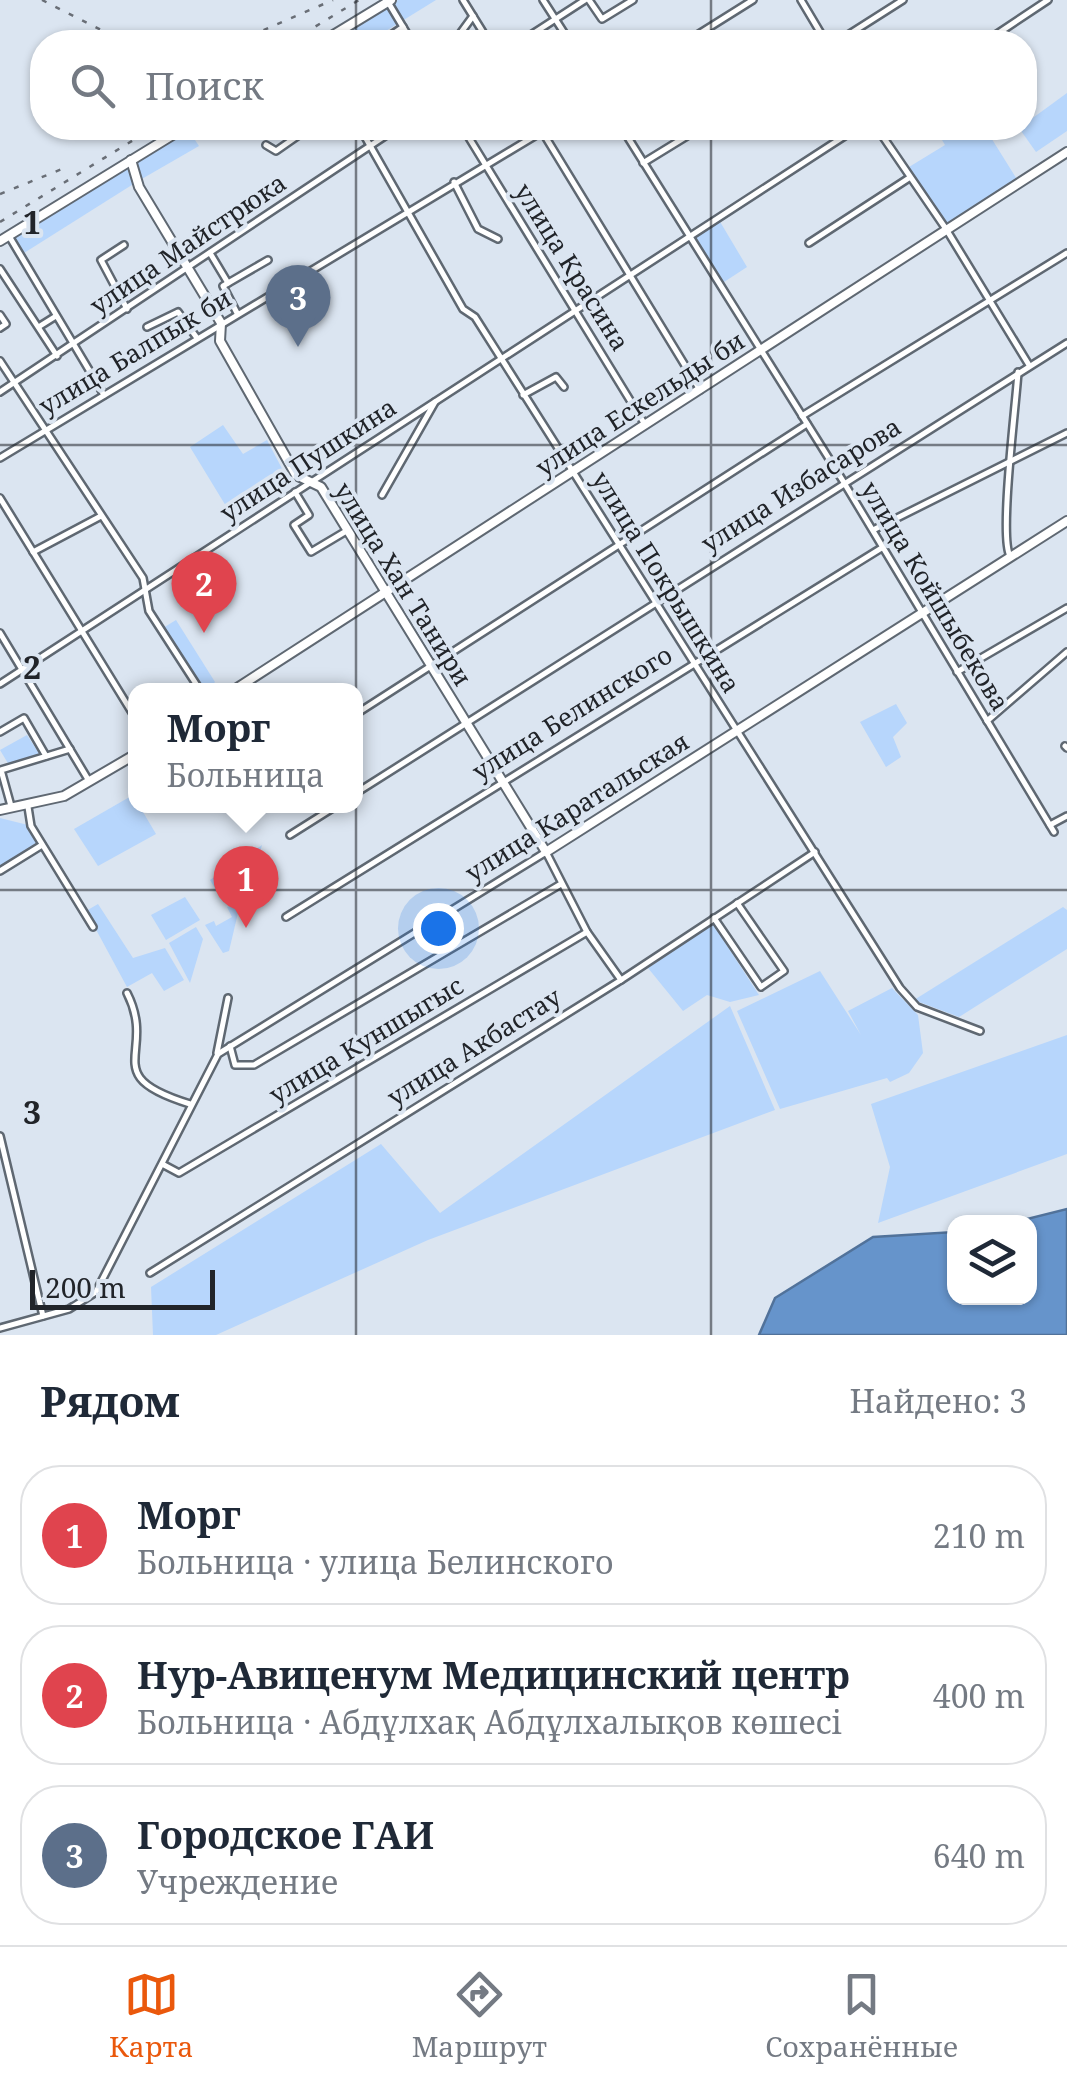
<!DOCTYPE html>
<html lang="ru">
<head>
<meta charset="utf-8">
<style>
  :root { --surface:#fff; --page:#f2f2f3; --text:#1f2937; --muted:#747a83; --line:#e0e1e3; --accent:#ea580c }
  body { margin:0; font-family:"Noto Serif",serif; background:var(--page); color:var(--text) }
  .controls { position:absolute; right:30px; bottom:30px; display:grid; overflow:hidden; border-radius:20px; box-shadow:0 2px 8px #0004 }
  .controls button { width:90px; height:90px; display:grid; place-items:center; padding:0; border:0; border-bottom:2px solid var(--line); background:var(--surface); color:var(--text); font:50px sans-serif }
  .scale { position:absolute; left:30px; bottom:25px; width:185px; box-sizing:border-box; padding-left:10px; border:5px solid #212429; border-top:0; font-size:28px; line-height:35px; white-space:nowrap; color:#212429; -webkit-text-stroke:8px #dbe5f1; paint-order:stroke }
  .you { position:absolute; left:438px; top:928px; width:35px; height:35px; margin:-25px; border:8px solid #fff; border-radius:50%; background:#1a73e8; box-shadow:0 0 0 15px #1a73e833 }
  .badge { display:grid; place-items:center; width:65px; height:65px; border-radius:50%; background:var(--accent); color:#fff; font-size:32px; font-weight:700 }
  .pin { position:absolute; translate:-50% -82px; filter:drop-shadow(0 2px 5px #0008) }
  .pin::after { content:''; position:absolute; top:52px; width:35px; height:30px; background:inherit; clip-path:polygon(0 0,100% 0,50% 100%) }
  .popup { position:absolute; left:128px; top:683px; width:235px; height:130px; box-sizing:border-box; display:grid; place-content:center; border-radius:20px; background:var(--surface); filter:drop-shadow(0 2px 8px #0005); font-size:32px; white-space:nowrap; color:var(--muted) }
  .popup b { font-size:38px; color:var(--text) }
  .popup::after { content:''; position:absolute; left:50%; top:100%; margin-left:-20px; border:20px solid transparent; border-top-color:var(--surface) }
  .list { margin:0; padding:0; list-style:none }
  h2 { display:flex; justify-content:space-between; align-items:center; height:130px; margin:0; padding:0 40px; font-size:42px }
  h2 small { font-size:32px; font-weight:400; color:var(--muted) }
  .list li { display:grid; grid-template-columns:65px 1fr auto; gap:30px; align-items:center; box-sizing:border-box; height:140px; margin:0 20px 20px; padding:0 20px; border:2px solid var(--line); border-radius:40px }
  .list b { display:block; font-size:38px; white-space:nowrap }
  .list p { margin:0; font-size:32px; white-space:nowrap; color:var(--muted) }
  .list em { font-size:32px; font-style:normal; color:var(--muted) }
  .icon { flex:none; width:55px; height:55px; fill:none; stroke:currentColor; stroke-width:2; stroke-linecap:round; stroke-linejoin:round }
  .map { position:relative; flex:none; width:1067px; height:1335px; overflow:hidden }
  .search { position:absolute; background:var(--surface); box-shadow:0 2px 8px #0004; left:30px; right:30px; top:30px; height:110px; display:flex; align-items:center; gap:25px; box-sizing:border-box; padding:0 35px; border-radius:40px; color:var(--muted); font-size:38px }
  .sheet { height:610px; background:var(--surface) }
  nav { display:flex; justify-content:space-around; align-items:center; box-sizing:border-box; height:140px; border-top:2px solid var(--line); background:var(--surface); font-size:28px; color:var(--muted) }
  nav a { display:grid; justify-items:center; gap:5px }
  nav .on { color:var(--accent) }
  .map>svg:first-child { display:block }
  .green { fill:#b7d6fc }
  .water { fill:#6694cb; stroke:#51729a; stroke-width:2.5 }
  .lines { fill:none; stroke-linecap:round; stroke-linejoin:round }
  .minor-casing { stroke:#5f6872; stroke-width:10 }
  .tertiary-casing { stroke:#5f6872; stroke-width:12 }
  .secondary-casing { stroke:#5f6872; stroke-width:12 }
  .minor { stroke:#fff; stroke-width:5 }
  .tertiary { stroke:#fff; stroke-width:8 }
  .secondary { stroke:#fff; stroke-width:8 }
  .rail { stroke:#696e76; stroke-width:2.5; stroke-dasharray:5 10; stroke-linecap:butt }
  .grid { fill:none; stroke:#212429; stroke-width:2.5; stroke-opacity:0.55 }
  .labels { text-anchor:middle; stroke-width:8; stroke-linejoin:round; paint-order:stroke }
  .street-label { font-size:25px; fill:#212429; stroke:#dbe5f1 }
  .grid-label { font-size:32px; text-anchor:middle; font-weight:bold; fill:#212429; stroke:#dbe5f1; stroke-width:8; stroke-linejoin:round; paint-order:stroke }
</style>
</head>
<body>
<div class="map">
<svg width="1067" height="1335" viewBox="0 0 1067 1335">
  <rect width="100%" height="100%" fill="#dbe5f1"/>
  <g class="green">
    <polygon points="398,0 436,0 368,42 327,42"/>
    <polygon points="1067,93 1067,131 1036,152 1019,128"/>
    <polygon points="187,128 199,146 140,180 134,160"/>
    <polygon points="935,128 985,128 1018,181 947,224 909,167 945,145"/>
    <polygon points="129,165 135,183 24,253 14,237"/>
    <polygon points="719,220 747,267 721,284 691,239"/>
    <polygon points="223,425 243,454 267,440 288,480 232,516 190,447"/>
    <polygon points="176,620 215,682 208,690 203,690 163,628"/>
    <polygon points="896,704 907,723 893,737 901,757 886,767 860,722"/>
    <polygon points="27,735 40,755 9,765 0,750"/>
    <polygon points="133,795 156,834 98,866 74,829"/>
    <polygon points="0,818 28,825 40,844 0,870"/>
    <polygon points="262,845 255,871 224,903 210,880"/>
    <polygon points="185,897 200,920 166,940 151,915"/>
    <polygon points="98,904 133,958 165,948 184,980 164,991 152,973 127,987 86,911"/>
    <polygon points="233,905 238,913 229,951 223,953 205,925 214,921 216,926 232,917 227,907"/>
    <polygon points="1063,907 1067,910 1067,949 959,1017 914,1000"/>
    <polygon points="713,924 759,995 730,1002 707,995 683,1011 648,968"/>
    <polygon points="196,927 203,939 190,983 169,943"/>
    <polygon points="820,971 861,1035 848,1011 892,988 918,1015 923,1053 909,1073 890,1082 887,1078 780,1109 737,1011"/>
    <polygon points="730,1006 775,1110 428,1240 216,1335 153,1335 151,1287 381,1144 440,1213"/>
    <polygon points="1067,1035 1067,1154 878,1223 890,1167 871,1104"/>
  </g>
  <polygon class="water" points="1067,1209 1067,1335 759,1335 775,1298 873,1237 954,1232 954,1298 1030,1298 1030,1222 1015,1222"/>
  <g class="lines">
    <g class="minor-casing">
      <g id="minor">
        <polyline points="463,0 489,42"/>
        <polyline points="543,0 570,42"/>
        <polyline points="589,0 602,19 633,0"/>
        <polyline points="801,0 826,42"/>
        <polyline points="388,2 412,42"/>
        <polyline points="439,36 442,42"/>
        <polyline points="381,42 403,27"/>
        <polyline points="454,42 473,16"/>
        <polyline points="520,42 585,0"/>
        <polyline points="686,42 753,0"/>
        <polyline points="837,42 903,0"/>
        <polyline points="985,42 1048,0"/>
        <polyline points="360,128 463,309 475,317 900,988 917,1007 980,1031"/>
        <polyline points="463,128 644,423"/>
        <polyline points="540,128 700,390"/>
        <polyline points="622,128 843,481 1054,832"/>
        <polyline points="877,128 946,229 1029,365"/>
        <polyline points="266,145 276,151 309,128"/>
        <polyline points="643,163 700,128"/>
        <polyline points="454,182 478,229 498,239"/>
        <polyline points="9,236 104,395"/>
        <polyline points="809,243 909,178"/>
        <polyline points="124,245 101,260 127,309"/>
        <polyline points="210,253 228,283"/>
        <polyline points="0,269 57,356"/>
        <polyline points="237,313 223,286 268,260"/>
        <polyline points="0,315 6,324 0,328"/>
        <polyline points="40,326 56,316"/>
        <polyline points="147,327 178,312 197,338"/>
        <polyline points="0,361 143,578 149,611 200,690"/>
        <polyline points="0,392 397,128"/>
        <polyline points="523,395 556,377 564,387"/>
        <polyline points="802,416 1067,253"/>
        <polyline points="0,458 548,128"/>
        <polyline points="295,492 309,515 294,525 311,552 348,530"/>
        <polyline points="382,495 435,402"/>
        <polyline points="0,498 136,719"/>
        <polyline points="873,530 1067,433"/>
        <polyline points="33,552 101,516"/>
        <path d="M1010 556C999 536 1016 405 1018 372"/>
        <polyline points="0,633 89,781"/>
        <polyline points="957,672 1067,608"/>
        <polyline points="0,684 857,128"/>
        <polyline points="356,714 807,424"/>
        <polyline points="987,721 1067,652"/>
        <polyline points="0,732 24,718 46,756"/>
        <polyline points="1065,746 1067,748"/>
        <polyline points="356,793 1067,343"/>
        <polyline points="11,806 1,770 70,749"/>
        <polyline points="28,807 31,826 93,927"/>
        <polyline points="1050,825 1067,816"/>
        <polyline points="290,835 336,806"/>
        <polyline points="0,871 42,845"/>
        <polyline points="286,917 883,547"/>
        <polyline points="714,918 761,987 784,971 737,903"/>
        <path d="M127 993C158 1054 96 1075 190 1104"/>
        <polyline points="230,1046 235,1065 254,1065 561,884"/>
        <polyline points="217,1053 228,998"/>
        <polyline points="0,1136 43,1316"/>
        <polyline points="164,1165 179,1173 587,932"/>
        <polyline points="150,1273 621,980 815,852"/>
        <polyline points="0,1328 69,1309 96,1292 218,1054 546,852 587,932 621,980"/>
      </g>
    </g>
    <g class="tertiary-casing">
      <g id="tertiary">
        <polyline points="131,160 139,187 221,323 220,341 296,475 321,487 546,852 1067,521"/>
        <polyline points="234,690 1067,152"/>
        <polyline points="0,810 64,796 136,754"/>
      </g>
    </g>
    <g class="secondary-casing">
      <g id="secondary">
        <polyline points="322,42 391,0"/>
        <polyline points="0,241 184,128"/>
      </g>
    </g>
    <use href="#minor" class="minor"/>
    <use href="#tertiary" class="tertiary"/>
    <use href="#secondary" class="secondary"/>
    <g class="rail">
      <polyline points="42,0 125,42"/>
      <polyline points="236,42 333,0"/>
      <polyline points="290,42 359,0"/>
      <polyline points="0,194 67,167"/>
      <polyline points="0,222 153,128"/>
    </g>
  </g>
  <path class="grid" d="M356 0V42M711 0V42M356 128V1335M711 128V1335M0 445H1067M0 890H1067"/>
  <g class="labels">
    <g class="street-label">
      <text transform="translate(188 244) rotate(-34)" y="9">улица Майстрюка</text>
      <text transform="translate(572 267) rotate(58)" y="9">улица Красина</text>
      <text transform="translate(135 352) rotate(-31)" y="9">улица Балпык би</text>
      <text transform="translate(640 404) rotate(-33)" y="9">улица Ескельды би</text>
      <text transform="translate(308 460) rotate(-33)" y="9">улица Пушкина</text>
      <text transform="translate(801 485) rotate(-32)" y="9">улица Избасарова</text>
      <text transform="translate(666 582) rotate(58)" y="9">улица Покрышкина</text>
      <text transform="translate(403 584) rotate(58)" y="9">улица Хан Танири</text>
      <text transform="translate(935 596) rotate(59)" y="9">улица Койшыбекова</text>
      <text transform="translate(572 713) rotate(-32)" y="9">улица Белинского</text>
      <text transform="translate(577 807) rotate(-32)" y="9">улица Каратальская</text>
      <text transform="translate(366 1040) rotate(-31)" y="9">улица Куншыгыс</text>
      <text transform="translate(474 1047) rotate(-32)" y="9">улица Акбастау</text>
    </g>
  </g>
  <g class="grid-label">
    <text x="32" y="234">1</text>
    <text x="32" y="679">2</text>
    <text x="32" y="1124">3</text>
  </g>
</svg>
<div class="controls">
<button><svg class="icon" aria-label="layers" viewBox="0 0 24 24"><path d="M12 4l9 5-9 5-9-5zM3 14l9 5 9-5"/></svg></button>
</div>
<div class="scale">200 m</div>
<div class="you"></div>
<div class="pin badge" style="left:246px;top:928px;background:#e0444e">1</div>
<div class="popup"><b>Морг</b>Больница</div>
<div class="pin badge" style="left:204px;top:633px;background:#e0444e">2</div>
<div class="pin badge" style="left:298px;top:347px;background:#5c6f8a">3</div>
<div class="search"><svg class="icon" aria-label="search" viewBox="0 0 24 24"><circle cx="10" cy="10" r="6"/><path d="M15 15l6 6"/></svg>Поиск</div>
</div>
<section class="sheet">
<h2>Рядом<small>Найдено: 3</small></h2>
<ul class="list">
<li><span class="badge" style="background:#e0444e">1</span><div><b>Морг</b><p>Больница · улица Белинского</p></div><em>210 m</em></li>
<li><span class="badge" style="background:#e0444e">2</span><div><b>Нур-Авиценум Медицинский центр</b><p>Больница · Абдұлхақ Абдұлхалықов көшесі</p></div><em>400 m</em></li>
<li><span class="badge" style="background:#5c6f8a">3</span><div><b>Городское ГАИ</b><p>Учреждение</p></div><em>640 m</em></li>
</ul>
</section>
<nav>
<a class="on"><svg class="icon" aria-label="map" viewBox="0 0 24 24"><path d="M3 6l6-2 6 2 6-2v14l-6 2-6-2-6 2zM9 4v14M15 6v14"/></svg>Карта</a>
<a><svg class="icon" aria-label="directions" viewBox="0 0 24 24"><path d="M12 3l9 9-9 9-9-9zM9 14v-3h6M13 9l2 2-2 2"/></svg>Маршрут</a>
<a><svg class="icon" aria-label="saved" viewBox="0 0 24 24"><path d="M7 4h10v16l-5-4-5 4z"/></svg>Сохранённые</a>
</nav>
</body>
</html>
